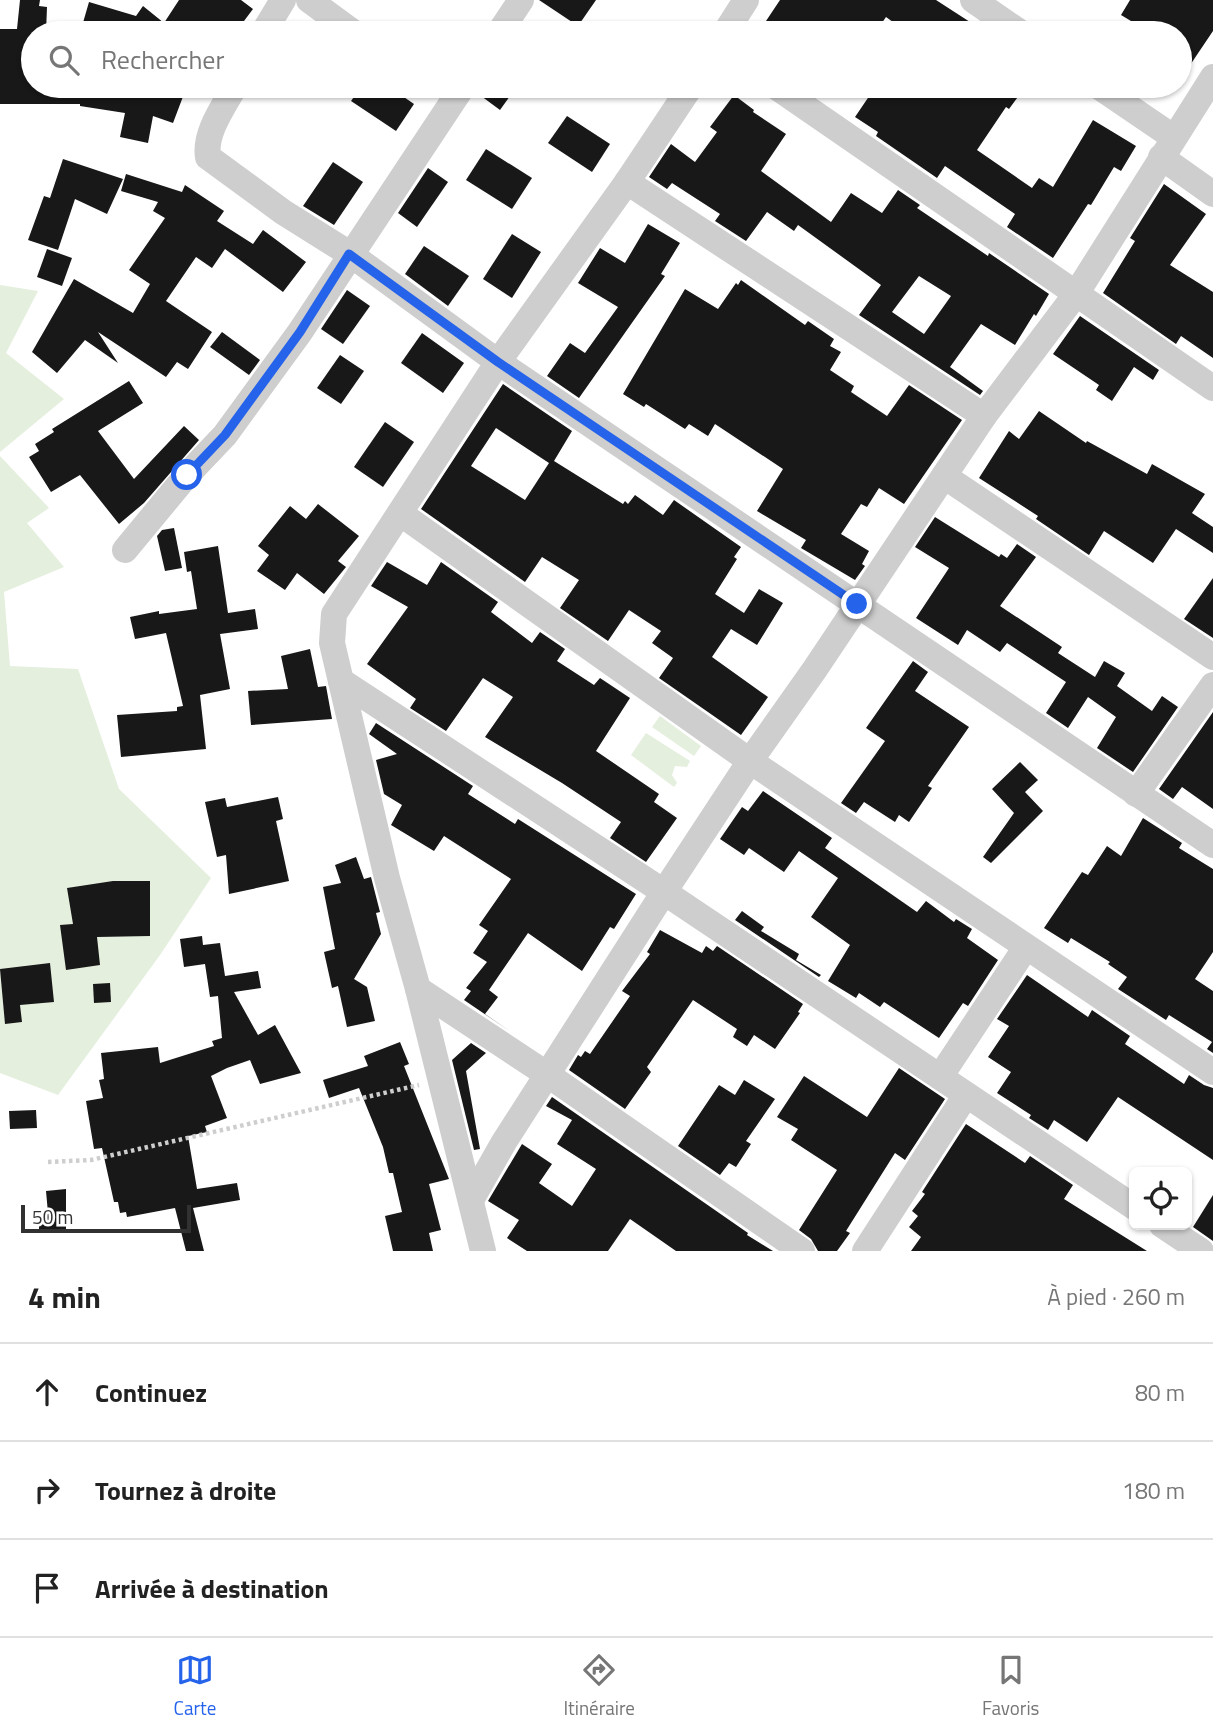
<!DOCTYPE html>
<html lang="fr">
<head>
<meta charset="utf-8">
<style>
  :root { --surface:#fff; --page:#f6f6f6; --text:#222; --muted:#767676; --line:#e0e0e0; --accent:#2563eb }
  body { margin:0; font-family:"Titillium Web",sans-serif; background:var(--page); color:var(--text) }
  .controls { position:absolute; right:21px; bottom:21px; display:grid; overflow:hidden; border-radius:10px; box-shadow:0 2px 5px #0004 }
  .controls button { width:63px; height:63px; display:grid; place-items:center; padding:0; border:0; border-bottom:2px solid var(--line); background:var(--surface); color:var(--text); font:35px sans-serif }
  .scale { position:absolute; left:21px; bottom:18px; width:170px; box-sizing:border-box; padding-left:7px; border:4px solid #313131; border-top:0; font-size:19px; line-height:24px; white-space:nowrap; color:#313131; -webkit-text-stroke:5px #fff; paint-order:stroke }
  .stop { position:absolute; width:21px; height:21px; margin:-16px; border:5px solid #2563eb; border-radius:50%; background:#fff }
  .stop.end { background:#2563eb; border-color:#fff; box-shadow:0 2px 7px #0008 }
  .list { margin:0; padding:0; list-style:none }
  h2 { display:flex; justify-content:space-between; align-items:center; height:91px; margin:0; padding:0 28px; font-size:30px }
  h2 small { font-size:23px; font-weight:400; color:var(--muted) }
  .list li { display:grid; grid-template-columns:46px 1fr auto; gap:21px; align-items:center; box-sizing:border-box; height:98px; padding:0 28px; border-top:2px solid var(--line) }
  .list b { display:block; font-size:26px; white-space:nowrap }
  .list em { font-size:23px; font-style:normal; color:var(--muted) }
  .icon { flex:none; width:38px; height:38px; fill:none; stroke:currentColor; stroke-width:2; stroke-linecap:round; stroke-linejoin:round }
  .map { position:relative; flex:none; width:1213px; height:1251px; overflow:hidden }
  .search { position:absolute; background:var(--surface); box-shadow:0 2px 5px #0004; left:21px; right:21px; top:21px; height:77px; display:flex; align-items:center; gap:18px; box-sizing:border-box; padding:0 24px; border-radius:38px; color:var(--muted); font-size:26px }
  .sheet { height:385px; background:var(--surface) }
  nav { display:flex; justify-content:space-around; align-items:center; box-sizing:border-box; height:98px; border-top:2px solid var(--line); background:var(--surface); font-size:19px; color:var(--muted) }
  nav a { display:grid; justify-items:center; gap:4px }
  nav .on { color:var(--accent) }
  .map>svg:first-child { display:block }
  .green { fill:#e4efde }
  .building { fill:#181818; fill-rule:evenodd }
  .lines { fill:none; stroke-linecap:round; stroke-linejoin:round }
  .path { stroke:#cecece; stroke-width:4.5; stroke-dasharray:3.5 3.5; stroke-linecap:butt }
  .street { stroke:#cecece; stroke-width:26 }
  .route { stroke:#2563eb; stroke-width:9 }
</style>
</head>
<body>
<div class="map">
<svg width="1213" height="1251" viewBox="0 0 1213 1251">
  <rect width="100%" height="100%" fill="#fff"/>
  <g class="green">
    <polygon points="0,285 38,291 6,353 64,399 0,452"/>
    <polygon points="0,456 49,508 27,523 64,567 4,592 10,666 78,669 119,789 211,878 160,955 58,1095 0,1073"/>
    <polygon points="660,716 701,746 694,756 652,727"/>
    <polygon points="646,733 690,761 687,767 675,766 672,775 677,783 674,787 631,755"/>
  </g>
  <g class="building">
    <polygon points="20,0 40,0 39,6 47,7 46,33 33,33 33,86 82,91 83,86 139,94 142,86 187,86 173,123 153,116 148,143 120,137 125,113 80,106 80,104 0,104 0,29 17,29"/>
    <polygon points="179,0 241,0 253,9 235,33 80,33 89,2 136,16 143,6 164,23"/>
    <polygon points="539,0 596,0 578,26"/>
    <polygon points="780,0 936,0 987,33 908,33 886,17 875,33 854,33 842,26 837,33 758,33"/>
    <polygon points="1130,0 1213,0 1213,31 1180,80 1180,33 1151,33 1121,15"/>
    <polygon points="362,86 388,86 414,104 396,131 351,101"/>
    <polygon points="479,86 517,86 500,110 477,93"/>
    <polygon points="876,86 1026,86 1009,109 1006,107 977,150 1032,188 1039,178 1053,187 1093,120 1136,146 1121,171 1114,167 1091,205 1088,204 1053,258 1007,227 1015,214 945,166 937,178 876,136 878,132 855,117"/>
    <path d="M734 95 754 110 753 112 786 134 761 171 831 222 851 193 882 213 898 190 920 205 917 208 988 256 989 253 1049 294 1036 316 1034 314 1015 345 981 324 950 367 983 391 980 395 859 315 881 285 798 225 794 231 767 212 746 241 715 221 720 214 672 183 667 189 649 177 671 144 695 162 717 132 710 127ZM919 276 951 296 924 334 892 312Z"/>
    <polygon points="567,116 610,144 592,172 548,143"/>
    <polygon points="486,149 532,178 512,209 466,180"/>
    <polygon points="63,159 123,179 107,214 75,199 58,250 28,240 44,196 50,198"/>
    <polygon points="333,162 363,182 334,225 303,206"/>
    <polygon points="428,168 448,182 417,227 398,213"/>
    <polygon points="126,174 182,192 185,185 224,211 217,221 253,244 263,230 306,262 283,292 225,249 212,268 196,257 166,301 212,332 188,369 177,362 166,377 98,332 118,363 85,340 57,373 32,352 74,279 133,313 150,284 129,270 165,218 153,211 158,202 121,191"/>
    <polygon points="1164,184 1206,214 1170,265 1213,292 1213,358 1181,336 1176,344 1103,293 1135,241 1130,238"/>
    <polygon points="648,224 680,243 661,274 665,276 579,398 547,376 570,343 585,353 618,307 578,283 600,248 625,263"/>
    <polygon points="512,234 541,252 512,298 483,279"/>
    <polygon points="424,246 469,276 448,306 405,274"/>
    <polygon points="47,249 72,258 62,286 37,277"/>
    <polygon points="741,280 805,325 808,321 834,339 830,346 841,352 830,370 854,386 851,392 887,416 909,385 962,420 904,504 879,488 867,507 861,504 841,534 869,551 862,564 865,566 855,580 801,548 806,540 757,511 783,469 715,424 708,436 689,424 685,429 646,404 644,407 623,394 685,289 718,309 736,283 738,285"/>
    <polygon points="347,290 370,306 343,344 321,329"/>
    <polygon points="1080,316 1159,370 1153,380 1134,367 1112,401 1096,390 1099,385 1053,354"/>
    <polygon points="222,332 260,360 249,375 210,347"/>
    <polygon points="422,333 464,363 443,393 401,363"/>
    <polygon points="340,355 364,371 341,404 317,388"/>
    <polygon points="129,381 143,403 98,431 134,479 184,426 199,440 144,503 119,524 80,475 51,492 29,457 39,451 35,444 54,432 52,429"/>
    <path d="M503 384 572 431 554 461 623 504 625 501 628 504 635 495 663 515 674 500 741 547 734 557 737 559 715 594 744 613 759 589 783 603 757 645 731 629 712 657 768 697 741 735 659 678 673 658 652 643 661 631 629 610 608 641 560 608 579 580 542 557 525 582 421 509ZM496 428 549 463 525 500 471 466Z"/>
    <polygon points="1039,411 1086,443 1087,441 1147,474 1152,464 1205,494 1192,513 1213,527 1213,553 1176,529 1153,563 1104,531 1089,555 1036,519 1038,516 979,478 1009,431 1019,439"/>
    <polygon points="385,422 414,442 383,487 354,467"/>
    <polygon points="318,504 359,536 338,561 346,567 324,594 297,573 285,590 257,571 269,555 258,546 290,506 306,519"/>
    <polygon points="935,517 999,557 1001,554 1007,558 1017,544 1036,557 1000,606 1062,647 1058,653 1095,677 1104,661 1125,673 1117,686 1152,711 1162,696 1178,707 1133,772 1097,748 1116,717 1088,697 1068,728 1046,713 1066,682 1007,643 1000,652 967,630 958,645 916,618 949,568 915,547"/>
    <polygon points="174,528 182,568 165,571 157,536 162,530"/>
    <polygon points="218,546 228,613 255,609 258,629 220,634 230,689 200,695 206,749 121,757 117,715 177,711 177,707 183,706 166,633 135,639 130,617 159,611 159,614 197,609 191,571 187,572 184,552"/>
    <polygon points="387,562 427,585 441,562 498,602 491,612 532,643 540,632 565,649 557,661 594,685 600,678 630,698 596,751 659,794 654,802 677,818 646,862 610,838 621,822 562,783 485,737 513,697 483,678 446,731 410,708 416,699 367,664 408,607 371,586"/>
    <polygon points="1213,578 1213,638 1184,619"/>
    <polygon points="310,649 318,687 326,686 332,719 251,725 248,691 288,689 281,656"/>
    <polygon points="913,661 928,672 915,691 969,727 928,786 932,788 909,822 899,815 895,822 864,802 856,813 841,803 885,741 866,728"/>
    <polygon points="1213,712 1213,809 1182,787 1173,799 1159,789"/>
    <polygon points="376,723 473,786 468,794 515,824 518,819 636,894 614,929 610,927 582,971 528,933 489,990 498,997 485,1014 511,1032 464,1000 471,991 466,988 487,962 473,953 488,931 479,925 511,879 444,836 434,851 391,825 402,805 384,794 376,760 397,754 369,734"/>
    <polygon points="1020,762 1038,780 1025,792 1043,811 991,863 983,857 1014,813 992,789"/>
    <polygon points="763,791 832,838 825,848 917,912 926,901 954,922 956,919 972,929 967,938 998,960 968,1006 963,1003 939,1038 884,1002 880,1007 859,993 856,998 828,981 850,945 811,917 838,878 799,851 784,872 749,848 744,855 720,839 742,807 748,811"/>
    <polygon points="278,797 283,819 276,821 289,881 229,894 226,855 217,857 205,802 225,798 227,807"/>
    <polygon points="1143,818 1182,843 1179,848 1213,869 1213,952 1195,979 1213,991 1213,1053 1207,1049 1212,1042 1169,1015 1166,1020 1118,989 1127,977 1108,964 1110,962 1071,938 1068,943 1044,928 1082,872 1088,875 1107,846 1121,856"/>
    <polygon points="356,857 364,879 371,877 380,912 376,913 381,934 354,979 367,987 375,1021 347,1027 338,986 332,988 324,952 335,949 323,887 341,883 335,865"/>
    <polygon points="113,881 150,881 150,936 97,937 100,965 66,970 60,925 73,924 67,888"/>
    <polygon points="742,911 764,927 761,931 799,954 796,960 821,975 819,977 735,920"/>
    <polygon points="660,930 702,953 706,946 713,951 717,946 803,1004 798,1012 800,1013 775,1049 754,1035 747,1046 733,1037 737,1029 693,1000 647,1067 651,1072 625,1109 569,1070 578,1055 581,1057 585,1051 590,1054 630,996 622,991 650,954 647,952"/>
    <polygon points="202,936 203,945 220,943 225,976 258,971 261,988 234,992 258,1035 275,1025 301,1073 260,1084 250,1060 227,1068 211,1076 227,1118 205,1126 207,1132 188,1136 197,1189 237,1183 240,1200 193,1208 204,1251 186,1251 175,1208 127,1217 126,1212 120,1213 118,1202 114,1202 102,1148 94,1149 86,1101 103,1098 99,1080 104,1079 101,1053 158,1047 160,1063 214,1046 212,1041 222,1038 218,996 210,997 205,964 184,967 180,939"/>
    <polygon points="50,963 54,1002 20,1005 22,1022 5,1024 0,969"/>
    <polygon points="1027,975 1088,1017 1092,1010 1130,1036 1125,1044 1184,1084 1189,1075 1204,1085 1213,1088 1213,1160 1118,1097 1087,1142 1054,1120 1048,1130 1029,1118 1031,1115 997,1093 1011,1072 988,1057 1009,1026 997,1019"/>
    <polygon points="110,983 111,1002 94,1003 93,984"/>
    <polygon points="400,1042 409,1064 404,1066 449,1179 429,1184 441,1230 429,1233 433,1251 393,1251 385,1216 402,1212 393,1173 389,1173 383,1147 359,1088 329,1098 323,1080 368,1066 364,1056"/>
    <polygon points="471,1043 486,1053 466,1071 480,1149 474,1150 452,1060"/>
    <polygon points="899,1068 945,1099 905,1160 895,1153 846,1231 850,1233 837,1251 818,1251 811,1239 799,1230 837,1170 791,1140 798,1129 777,1117 804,1076 867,1117"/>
    <polygon points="744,1080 775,1099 746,1141 751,1144 736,1167 729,1163 720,1175 678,1146 719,1085 735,1095"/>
    <polygon points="552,1097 748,1233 747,1235 773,1251 676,1251 630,1219 608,1251 527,1251 507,1238 519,1220 488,1201 522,1144 552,1164 539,1183 572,1206 596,1169 557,1144 572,1120 546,1106"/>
    <polygon points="36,1110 37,1128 10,1129 9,1111"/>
    <polygon points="966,1124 1025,1163 1030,1156 1073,1185 1064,1199 1147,1251 911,1251 921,1237 909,1227 918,1216 912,1211 925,1194 922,1192"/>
    <polygon points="66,1189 66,1232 39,1232 39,1213 48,1213 46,1191"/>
    <polygon points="1213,1195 1213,1241 1193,1227"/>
  </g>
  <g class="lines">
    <polyline class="path" points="48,1162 91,1160 419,1085"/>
    <g class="street">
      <polyline points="309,0 354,33"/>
      <polyline points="973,0 1021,33"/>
      <polyline points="263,33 283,0"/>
      <polyline points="499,33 521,0"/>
      <polyline points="725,33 746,0"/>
      <path d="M235 86C224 106 204 133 208 157L283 212 350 254 498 362 1213 845"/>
      <polyline points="775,86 1213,388"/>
      <polyline points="1098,86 1173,137"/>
      <polyline points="1161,157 1213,194"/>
      <polyline points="627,182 984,416"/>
      <polyline points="944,476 1213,657"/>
      <polyline points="401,514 750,761 1213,1072"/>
      <polyline points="125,550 187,475 225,435 300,332 463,86"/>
      <polyline points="341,681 664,892 1134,1207"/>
      <polyline points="1136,794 1213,685"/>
      <polyline points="418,989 548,1075 802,1251"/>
      <polyline points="940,1077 1026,947"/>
      <polyline points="471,1200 504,1142 664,892 750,761 815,669 984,416 1076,294 1213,77"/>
      <polyline points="1162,1225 1201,1251"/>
      <polyline points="483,1251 418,989 387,878 332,643 334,614 498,362 627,182 691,86"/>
      <polyline points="865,1251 966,1095"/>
    </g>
  </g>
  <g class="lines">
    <polyline class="route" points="187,475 225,435 300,332 349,254 498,362 857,604"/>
  </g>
</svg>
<div class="controls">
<button><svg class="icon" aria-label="locate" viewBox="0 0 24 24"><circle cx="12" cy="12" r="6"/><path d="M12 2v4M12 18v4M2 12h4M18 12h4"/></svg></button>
</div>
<div class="scale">50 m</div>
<div class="stop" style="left:187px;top:475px"></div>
<div class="stop end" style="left:857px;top:604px"></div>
<div class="search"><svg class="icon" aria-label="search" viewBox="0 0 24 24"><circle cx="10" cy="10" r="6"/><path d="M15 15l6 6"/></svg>Rechercher</div>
</div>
<section class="sheet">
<h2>4 min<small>À pied · 260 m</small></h2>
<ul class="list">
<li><svg class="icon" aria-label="ahead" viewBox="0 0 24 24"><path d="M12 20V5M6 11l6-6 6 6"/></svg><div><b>Continuez</b></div><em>80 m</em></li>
<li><svg class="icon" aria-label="right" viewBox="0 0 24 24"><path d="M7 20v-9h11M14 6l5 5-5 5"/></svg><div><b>Tournez à droite</b></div><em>180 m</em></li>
<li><svg class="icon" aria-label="arrive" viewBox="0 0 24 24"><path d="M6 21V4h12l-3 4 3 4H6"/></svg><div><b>Arrivée à destination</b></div></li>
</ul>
</section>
<nav>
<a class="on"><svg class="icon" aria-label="map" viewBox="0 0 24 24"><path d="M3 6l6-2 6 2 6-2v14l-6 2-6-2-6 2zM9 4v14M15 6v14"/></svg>Carte</a>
<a><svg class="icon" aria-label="directions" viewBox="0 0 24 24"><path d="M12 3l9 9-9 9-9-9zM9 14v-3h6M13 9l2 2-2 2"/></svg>Itinéraire</a>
<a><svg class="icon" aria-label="saved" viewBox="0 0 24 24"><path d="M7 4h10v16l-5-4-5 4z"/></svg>Favoris</a>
</nav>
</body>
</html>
